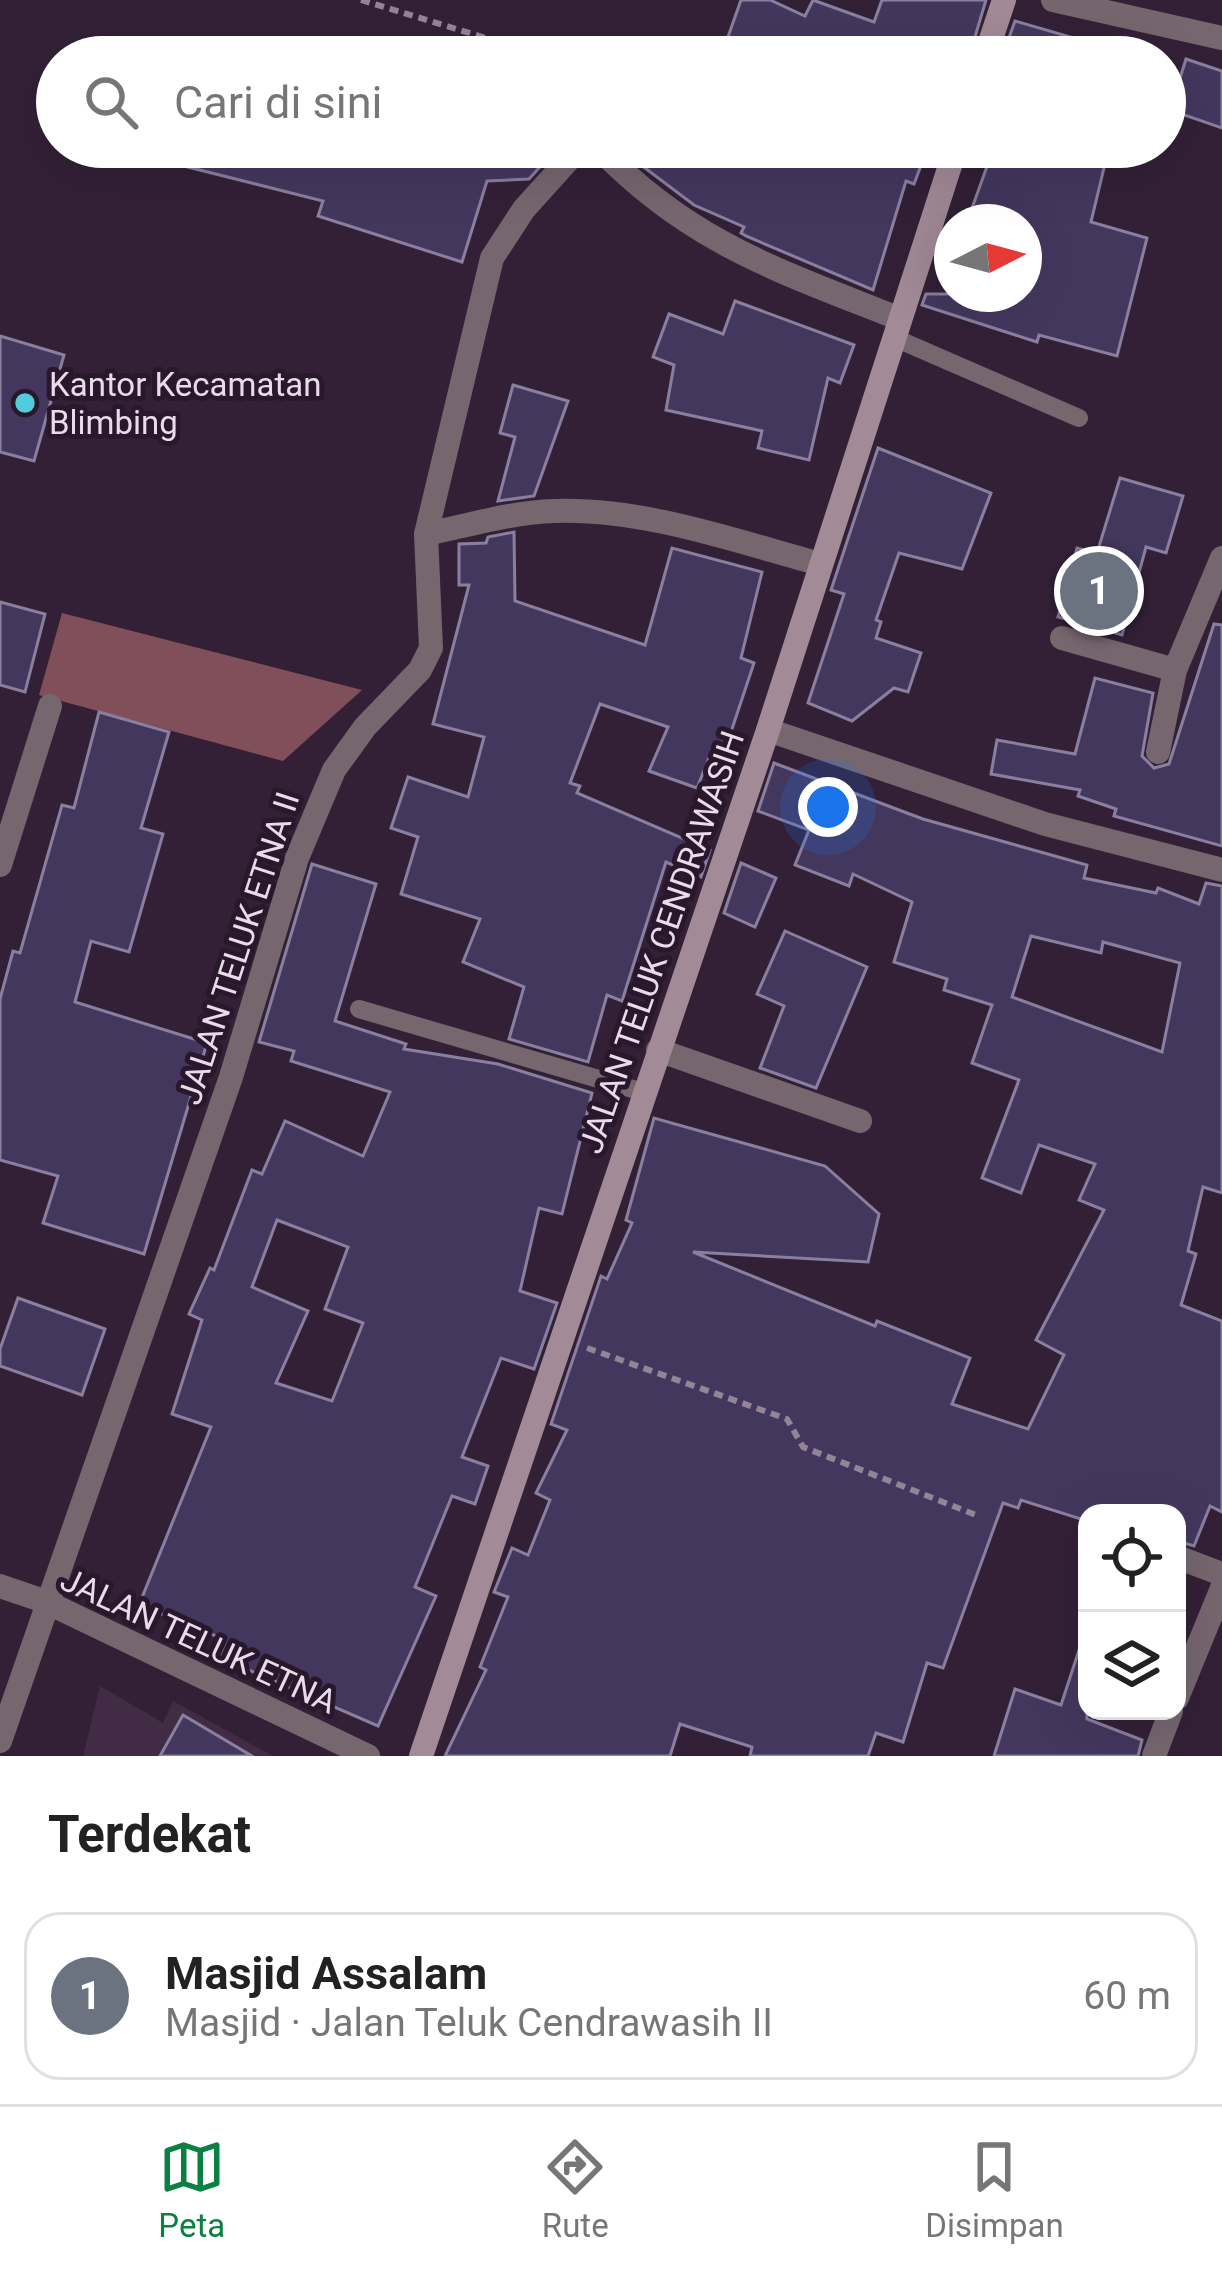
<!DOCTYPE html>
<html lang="id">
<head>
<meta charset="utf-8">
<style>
  :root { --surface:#fff; --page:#f6f6f6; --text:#222; --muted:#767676; --line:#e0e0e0; --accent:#0b8043 }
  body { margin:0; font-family:Roboto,sans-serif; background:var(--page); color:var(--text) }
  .controls { position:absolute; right:36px; bottom:36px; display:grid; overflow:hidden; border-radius:24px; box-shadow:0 12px 48px #0002 }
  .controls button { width:108px; height:108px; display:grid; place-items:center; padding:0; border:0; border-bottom:3px solid var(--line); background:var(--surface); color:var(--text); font:60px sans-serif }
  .compass { position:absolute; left:934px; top:204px; width:108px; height:108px; border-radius:50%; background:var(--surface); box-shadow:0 12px 48px #0002; rotate:84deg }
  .you { position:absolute; left:828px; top:807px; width:42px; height:42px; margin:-30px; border:9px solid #fff; border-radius:50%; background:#1a73e8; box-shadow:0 0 0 18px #1a73e833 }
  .badge { display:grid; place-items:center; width:78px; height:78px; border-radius:50%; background:var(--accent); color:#fff; font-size:39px; font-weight:700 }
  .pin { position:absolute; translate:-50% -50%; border:6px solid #fff; box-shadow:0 3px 12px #0006 }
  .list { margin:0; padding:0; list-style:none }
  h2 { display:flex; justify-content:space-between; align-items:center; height:156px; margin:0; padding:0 48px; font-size:51px }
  h2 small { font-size:39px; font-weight:400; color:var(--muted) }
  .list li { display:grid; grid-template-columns:78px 1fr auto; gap:36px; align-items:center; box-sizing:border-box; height:168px; margin:0 24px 24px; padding:0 24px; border:3px solid var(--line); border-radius:36px }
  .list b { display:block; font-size:45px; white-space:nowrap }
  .list p { margin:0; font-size:39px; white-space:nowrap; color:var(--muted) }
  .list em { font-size:39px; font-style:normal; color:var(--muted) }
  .icon { flex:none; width:66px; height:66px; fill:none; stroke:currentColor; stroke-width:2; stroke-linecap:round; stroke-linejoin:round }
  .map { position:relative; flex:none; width:1222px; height:1756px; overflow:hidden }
  .search { position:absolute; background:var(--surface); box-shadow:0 12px 48px #0002; left:36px; right:36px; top:36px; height:132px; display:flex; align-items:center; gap:30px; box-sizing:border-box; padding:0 42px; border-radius:66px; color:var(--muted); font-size:45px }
  .sheet { height:348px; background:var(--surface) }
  nav { display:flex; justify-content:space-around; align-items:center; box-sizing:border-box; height:168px; border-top:3px solid var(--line); background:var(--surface); font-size:33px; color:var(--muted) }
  nav a { display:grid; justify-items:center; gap:6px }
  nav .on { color:var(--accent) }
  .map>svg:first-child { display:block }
  .built { fill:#412b45 }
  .forest { fill:#804f59 }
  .building { fill:#44375e; stroke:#89809f; stroke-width:3; fill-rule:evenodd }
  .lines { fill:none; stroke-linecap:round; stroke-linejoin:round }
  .path { stroke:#948496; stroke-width:6; stroke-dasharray:9 6; stroke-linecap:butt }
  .lane { stroke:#76676f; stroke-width:18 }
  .street { stroke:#76676f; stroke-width:24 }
  .secondary { stroke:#a28b97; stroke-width:24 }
  .poi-dot { fill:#52cbda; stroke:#29172c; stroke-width:4.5 }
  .labels { text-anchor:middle; stroke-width:10; stroke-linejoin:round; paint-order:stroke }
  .poi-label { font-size:33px; fill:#e8dcea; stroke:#29172c; text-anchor:start }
  .street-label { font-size:33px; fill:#e8dcea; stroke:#29172c }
</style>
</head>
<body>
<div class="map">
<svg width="1222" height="1756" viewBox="0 0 1222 1756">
  <rect width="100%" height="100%" fill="#332037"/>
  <polygon class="built" points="100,1686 163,1723 173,1701 273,1756 83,1756"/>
  <polygon class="forest" points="62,613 362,690 283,761 39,695"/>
  <g class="building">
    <polygon points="741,0 770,0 805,16 813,0 874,22 882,0 986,0 969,57 741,57 723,51"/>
    <polygon points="1015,21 1112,49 1111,57 1002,57"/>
    <polygon points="1186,59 1222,71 1222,128 1170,110"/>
    <polygon points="149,147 558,147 529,179 487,181 462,262 318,216 323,201 148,157"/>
    <polygon points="649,147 928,147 914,184 906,181 873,290 746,236 741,233 744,227 694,205 641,165"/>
    <polygon points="994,147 1109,147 1091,222 1147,238 1117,356 1039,335 1037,342 922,305 926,294 1024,294 1024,222 967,222"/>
    <polygon points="735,301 854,345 840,383 828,378 809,460 758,448 762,431 666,410 674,365 653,357 669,314 723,334"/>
    <polygon points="0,336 64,355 34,461 0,452"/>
    <polygon points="513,385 568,401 534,496 498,501 515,437 500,433"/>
    <polygon points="878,448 991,493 962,569 899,553 876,620 881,622 876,638 921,653 908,692 894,688 852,721 808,703 844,594 831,590"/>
    <polygon points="1120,478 1183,496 1166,553 1146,547 1122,635 1058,617 1077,548 1097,553"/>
    <polygon points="514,532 515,601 645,645 672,548 762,572 741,658 754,663 726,747 715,743 697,788 649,771 668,727 600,704 570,783 580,786 577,793 710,850 701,877 666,862 622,1001 607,995 588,1062 509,1039 524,987 463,962 480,919 401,894 418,837 391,828 408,777 468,797 484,737 433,724 469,585 459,585 459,544 486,543 488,537"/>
    <polygon points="0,602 45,614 25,692 0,685"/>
    <polygon points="1214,624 1222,625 1222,846 1114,816 1116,809 1078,796 1080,790 991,774 997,740 1075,754 1095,678 1153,693 1142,756 1154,768 1169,764"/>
    <polygon points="99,712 169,732 141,828 163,834 129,952 91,941 75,1002 207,1043 144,1254 43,1223 58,1176 0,1160 0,999 13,951 20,953 62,805 74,808"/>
    <path d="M774 763 923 819 1087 865 1084 878 1156 893 1158 888 1199 904 1206 883 1222 886V1193L1203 1187 1188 1251 1196 1254 1181 1305 1222 1321V1512L1210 1506 1194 1546 1177 1541V1513H1087V1521L1021 1500 1018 1508 1003 1503 943 1668 927 1663 903 1742 876 1733 868 1756H750L752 1747 680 1724 670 1756H445L486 1670 480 1667 508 1597 494 1592 512 1548 528 1555 550 1500 536 1493 567 1430 551 1424 601 1276 607 1279 632 1223 626 1220 654 1118 825 1166 879 1214 868 1262 693 1252 875 1326 877 1321 970 1358 952 1404 1028 1429 1064 1355 1036 1340 1104 1210 1079 1200 1095 1164 1039 1145 1021 1193 982 1178 1019 1080 972 1063 992 1005 944 990 947 979 894 962 912 902 853 874 849 886 795 865 809 830 758 811ZM1031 936 1101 953 1103 942 1180 963 1162 1052 1012 997Z"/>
    <polygon points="741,863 776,878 755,927 724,913"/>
    <path d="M312 864 376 884 335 1021 406 1044 404 1049 498 1064 592 1093 562 1214 539 1208 520 1291 557 1303 534 1369 501 1358 462 1457 488 1466 475 1504 452 1496 415 1587 436 1596 378 1726 219 1657 226 1640 139 1605 211 1427 172 1414 202 1320 189 1314 210 1268 214 1270 252 1170 262 1174 285 1121 363 1156 390 1092 291 1061 294 1051 259 1042ZM277 1220 348 1247 325 1309 363 1323 332 1401 276 1383 308 1311 252 1287Z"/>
    <polygon points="785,931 867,967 816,1088 760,1068 784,1006 757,994"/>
    <polygon points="18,1298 105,1329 82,1395 0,1366 0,1349"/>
    <polygon points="1081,1644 1087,1645 1087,1719 1142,1740 1138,1756 994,1756 1015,1689 1061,1705"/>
    <polygon points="183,1715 252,1756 160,1756"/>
  </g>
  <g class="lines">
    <g class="path">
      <polyline points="361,0 486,38 525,57"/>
      <polyline points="587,1348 787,1419 803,1447 976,1515"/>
    </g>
    <g class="lane">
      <polyline points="897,339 1079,418"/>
      <polyline points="359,1009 643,1092"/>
    </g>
    <g class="street">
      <polyline points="1053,0 1222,38"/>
      <path d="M598 147C690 243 780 271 900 319"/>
      <path d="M426 534C467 526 512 512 554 511 644 508 735 541 820 564"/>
      <polyline points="1062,638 1175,670"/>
      <polyline points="768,730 1045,824 1222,870"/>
      <polyline points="1158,752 1175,670 1222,558"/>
      <polyline points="0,865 50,706"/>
      <polyline points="658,1050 860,1121"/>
      <polyline points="1177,1557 1222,1574"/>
      <polyline points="0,1586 44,1601 368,1756"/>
      <polyline points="1177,1698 1222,1588"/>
      <polyline points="0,1741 231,1077 297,858 334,770 365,727 420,670 431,648 426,534 492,258 524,209 580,147"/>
      <polyline points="1154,1756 1171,1711"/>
    </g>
    <g class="secondary">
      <polyline points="985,57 1004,0"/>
      <polyline points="421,1756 768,730 956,147"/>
    </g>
  </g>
  <circle class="poi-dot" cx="25" cy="403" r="12"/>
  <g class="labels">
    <g class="poi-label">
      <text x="49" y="396">Kantor Kecamatan<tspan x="49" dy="38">Blimbing</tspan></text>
    </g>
    <g class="street-label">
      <text transform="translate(661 942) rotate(-71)" y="12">JALAN TELUK CENDRAWASIH</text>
      <text transform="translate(238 948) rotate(-72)" y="12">JALAN TELUK ETNA II</text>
      <text transform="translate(199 1640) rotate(25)" y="12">JALAN TELUK ETNA</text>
    </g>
  </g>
</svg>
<div class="controls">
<button><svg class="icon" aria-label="locate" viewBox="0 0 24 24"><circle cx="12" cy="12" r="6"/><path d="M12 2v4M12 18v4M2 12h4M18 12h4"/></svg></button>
<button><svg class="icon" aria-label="layers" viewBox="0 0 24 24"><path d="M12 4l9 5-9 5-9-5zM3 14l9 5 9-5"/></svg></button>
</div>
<svg class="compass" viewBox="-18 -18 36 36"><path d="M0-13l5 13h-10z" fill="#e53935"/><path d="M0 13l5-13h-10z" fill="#767676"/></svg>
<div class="you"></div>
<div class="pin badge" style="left:1099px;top:591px;background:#6b7280">1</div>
<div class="search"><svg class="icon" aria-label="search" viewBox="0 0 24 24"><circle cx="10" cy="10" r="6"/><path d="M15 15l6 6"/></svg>Cari di sini</div>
</div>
<section class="sheet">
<h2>Terdekat<small></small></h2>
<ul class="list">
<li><span class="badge" style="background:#6b7280">1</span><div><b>Masjid Assalam</b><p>Masjid · Jalan Teluk Cendrawasih II</p></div><em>60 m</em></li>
</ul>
</section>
<nav>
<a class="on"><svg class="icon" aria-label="map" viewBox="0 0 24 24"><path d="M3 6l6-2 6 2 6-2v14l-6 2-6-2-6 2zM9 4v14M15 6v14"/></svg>Peta</a>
<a><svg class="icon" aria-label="directions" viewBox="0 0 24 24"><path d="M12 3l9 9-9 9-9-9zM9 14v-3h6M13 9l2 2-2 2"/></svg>Rute</a>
<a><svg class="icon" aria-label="saved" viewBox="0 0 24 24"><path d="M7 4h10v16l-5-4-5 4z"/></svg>Disimpan</a>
</nav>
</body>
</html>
